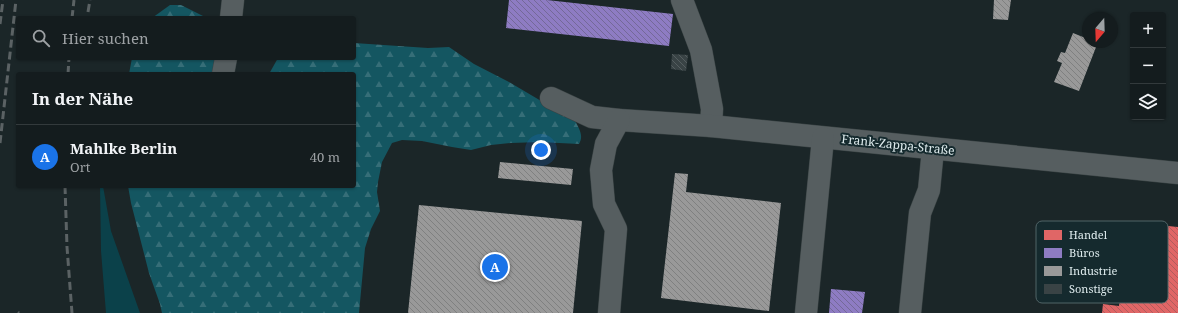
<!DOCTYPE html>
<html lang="de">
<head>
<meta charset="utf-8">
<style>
  :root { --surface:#141c1e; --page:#1d2527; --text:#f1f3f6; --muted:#9da1a4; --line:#333a3c; --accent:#1a73e8 }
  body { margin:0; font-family:"Noto Serif",serif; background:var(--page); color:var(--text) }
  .controls { position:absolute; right:12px; top:12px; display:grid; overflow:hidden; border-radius:4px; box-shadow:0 1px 3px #0004 }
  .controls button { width:36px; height:36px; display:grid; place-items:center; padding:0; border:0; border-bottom:1px solid var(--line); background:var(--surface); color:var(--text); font:20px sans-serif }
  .compass { position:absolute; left:1082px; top:12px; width:36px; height:36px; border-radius:50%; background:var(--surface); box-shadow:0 1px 3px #0004; rotate:199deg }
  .you { position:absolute; left:541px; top:150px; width:14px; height:14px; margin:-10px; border:3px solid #fff; border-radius:50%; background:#1a73e8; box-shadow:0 0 0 6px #1a73e833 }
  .badge { display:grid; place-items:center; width:26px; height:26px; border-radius:50%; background:var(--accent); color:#fff; font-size:13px; font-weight:700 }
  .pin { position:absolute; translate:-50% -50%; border:2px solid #fff; box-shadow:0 1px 4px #0006 }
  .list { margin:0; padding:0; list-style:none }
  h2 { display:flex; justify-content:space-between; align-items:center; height:52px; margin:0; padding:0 16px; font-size:17px }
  h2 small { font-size:13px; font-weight:400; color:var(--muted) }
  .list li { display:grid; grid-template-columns:26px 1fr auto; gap:12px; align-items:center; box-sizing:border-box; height:64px; padding:0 16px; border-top:1px solid var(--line) }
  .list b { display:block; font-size:15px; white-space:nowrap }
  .list p { margin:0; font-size:13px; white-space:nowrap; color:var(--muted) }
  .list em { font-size:13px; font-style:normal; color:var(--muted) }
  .icon { flex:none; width:22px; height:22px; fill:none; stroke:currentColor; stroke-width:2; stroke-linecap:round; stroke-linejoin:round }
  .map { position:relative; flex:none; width:1178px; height:313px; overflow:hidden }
  .search { position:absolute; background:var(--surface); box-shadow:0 1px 3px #0004; left:16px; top:16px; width:340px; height:44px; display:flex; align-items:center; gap:10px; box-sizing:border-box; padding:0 14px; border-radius:4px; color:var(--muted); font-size:15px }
  .panel { position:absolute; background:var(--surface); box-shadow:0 1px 3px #0004; left:16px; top:72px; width:340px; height:116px; border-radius:4px }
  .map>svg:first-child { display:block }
  .grass { fill:#0b414a }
  .forest { fill:url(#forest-firs) }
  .shops { fill:url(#shops-back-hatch) }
  .offices { fill:url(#offices-back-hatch) }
  .industry { fill:url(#industry-back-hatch) }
  .building { fill:url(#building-back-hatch) }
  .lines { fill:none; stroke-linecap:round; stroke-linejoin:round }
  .minor-casing { stroke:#3a4344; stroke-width:23 }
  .path { stroke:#576062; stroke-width:2.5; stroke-dasharray:2 3; stroke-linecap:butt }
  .minor { stroke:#565e60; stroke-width:22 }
  .rail { stroke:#5b6264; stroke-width:3; stroke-dasharray:8 4; stroke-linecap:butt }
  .labels { text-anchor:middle; stroke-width:4; stroke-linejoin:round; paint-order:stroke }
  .street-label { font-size:12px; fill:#deebed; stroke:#152a2e }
  .key { fill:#152a2e; stroke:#516467; stroke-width:1 }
  .key-label { font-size:11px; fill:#deebed }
</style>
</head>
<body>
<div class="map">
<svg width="1178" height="313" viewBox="0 0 1178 313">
  <defs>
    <pattern id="forest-firs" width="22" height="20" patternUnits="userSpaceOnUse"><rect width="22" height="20" fill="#145661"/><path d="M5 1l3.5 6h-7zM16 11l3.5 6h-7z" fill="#366e78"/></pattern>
    <pattern id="shops-back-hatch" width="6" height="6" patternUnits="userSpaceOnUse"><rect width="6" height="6" fill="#e06666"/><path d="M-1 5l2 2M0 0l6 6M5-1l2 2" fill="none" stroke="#b15c5d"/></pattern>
    <pattern id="offices-back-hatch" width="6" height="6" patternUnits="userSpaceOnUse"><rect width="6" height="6" fill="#8e7cc3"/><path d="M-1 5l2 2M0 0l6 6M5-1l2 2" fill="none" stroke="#746998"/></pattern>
    <pattern id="industry-back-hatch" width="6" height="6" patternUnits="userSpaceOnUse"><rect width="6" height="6" fill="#999"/><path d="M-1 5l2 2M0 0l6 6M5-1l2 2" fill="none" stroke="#7f8080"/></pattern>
    <pattern id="building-back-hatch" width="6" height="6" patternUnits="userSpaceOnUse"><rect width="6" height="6" fill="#394345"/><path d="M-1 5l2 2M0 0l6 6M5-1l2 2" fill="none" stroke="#555e60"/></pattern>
  </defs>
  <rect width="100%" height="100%" fill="#1b2628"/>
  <polygon class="grass" points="100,186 103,186 111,231 140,313 106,313 101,251"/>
  <g class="forest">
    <polygon points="170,5 181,5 207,18 152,18"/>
    <path d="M354 43 428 48 449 47 474 64 509 82 575 121C579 128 584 136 579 144L540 142 511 143 491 145 471 150 452 147 422 141 402 140 392 143 382 162 378 182 377 192 380 211 371 229 365 248 359 313H162L160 304 149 273 131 203 128 186H354V74H269L278 58H354Z"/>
    <polygon points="132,58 217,58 214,74 129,74"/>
  </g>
  <polygon class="shops" points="1128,222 1178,227 1178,313 1102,313 1103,304 1119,306"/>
  <g class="offices">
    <polygon points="509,0 547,0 673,14 669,46 506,28"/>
    <polygon points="831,289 865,292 862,313 829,313"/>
  </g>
  <g class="industry">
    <polygon points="994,0 1011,0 1008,20 993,19"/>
    <polygon points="1073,33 1088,39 1088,42 1098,42 1079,91 1054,82 1062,63 1057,61 1061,52 1065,53"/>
    <polygon points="500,162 573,169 571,185 498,178"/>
    <polygon points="675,173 688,174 686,192 781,203 769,311 661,298"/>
    <polygon points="419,205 582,221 573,313 408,313"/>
  </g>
  <polygon class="building" points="672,54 688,55 686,71 671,69"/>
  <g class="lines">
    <g class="minor-casing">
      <g id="minor">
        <polyline points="682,0 701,50 712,109 711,126"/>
        <polyline points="231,18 233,0"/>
        <polyline points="223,74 226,58"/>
        <polyline points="551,98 592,117 619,120 711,126 1178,173"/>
        <polyline points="609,313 616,229 604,204 601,170 606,144 619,120"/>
        <polyline points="806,313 823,138"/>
        <polyline points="910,313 920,213 929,190 933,149"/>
      </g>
    </g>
    <polyline class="path" points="18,312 19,313"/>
    <use href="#minor" class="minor"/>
    <g class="rail">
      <polyline points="88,12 90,0"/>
      <polyline points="72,18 74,0"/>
      <polyline points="0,24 3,0"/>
      <polyline points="68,74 69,58"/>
      <polyline points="0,143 16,0"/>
      <polyline points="65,186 67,247 72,313"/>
    </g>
  </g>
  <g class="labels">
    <g class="street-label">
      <text transform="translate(898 145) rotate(6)" y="4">Frank-Zappa-Straße</text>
    </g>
  </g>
  <rect x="1036" y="221" width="132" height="82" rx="6" class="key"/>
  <rect x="1044" y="230" width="18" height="10" fill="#e06666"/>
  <rect x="1044" y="248" width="18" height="10" fill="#8e7cc3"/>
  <rect x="1044" y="266" width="18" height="10" fill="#999"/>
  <rect x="1044" y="284" width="18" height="10" fill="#394345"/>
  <g class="key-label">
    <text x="1069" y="239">Handel</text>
    <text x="1069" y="257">Büros</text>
    <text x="1069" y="275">Industrie</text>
    <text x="1069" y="293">Sonstige</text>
  </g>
</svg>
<div class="controls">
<button>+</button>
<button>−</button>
<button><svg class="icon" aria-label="layers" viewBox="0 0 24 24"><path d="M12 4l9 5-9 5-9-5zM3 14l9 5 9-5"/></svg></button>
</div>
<svg class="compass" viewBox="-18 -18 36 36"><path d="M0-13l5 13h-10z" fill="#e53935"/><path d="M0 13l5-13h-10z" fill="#9da1a4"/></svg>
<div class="you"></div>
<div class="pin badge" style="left:495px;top:267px">A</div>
<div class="search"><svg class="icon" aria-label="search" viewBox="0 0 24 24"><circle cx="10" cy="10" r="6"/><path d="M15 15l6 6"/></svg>Hier suchen</div>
<section class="panel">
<h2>In der Nähe<small></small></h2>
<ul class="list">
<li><span class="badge">A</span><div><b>Mahlke Berlin</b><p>Ort</p></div><em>40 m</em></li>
</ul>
</section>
</div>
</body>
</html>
